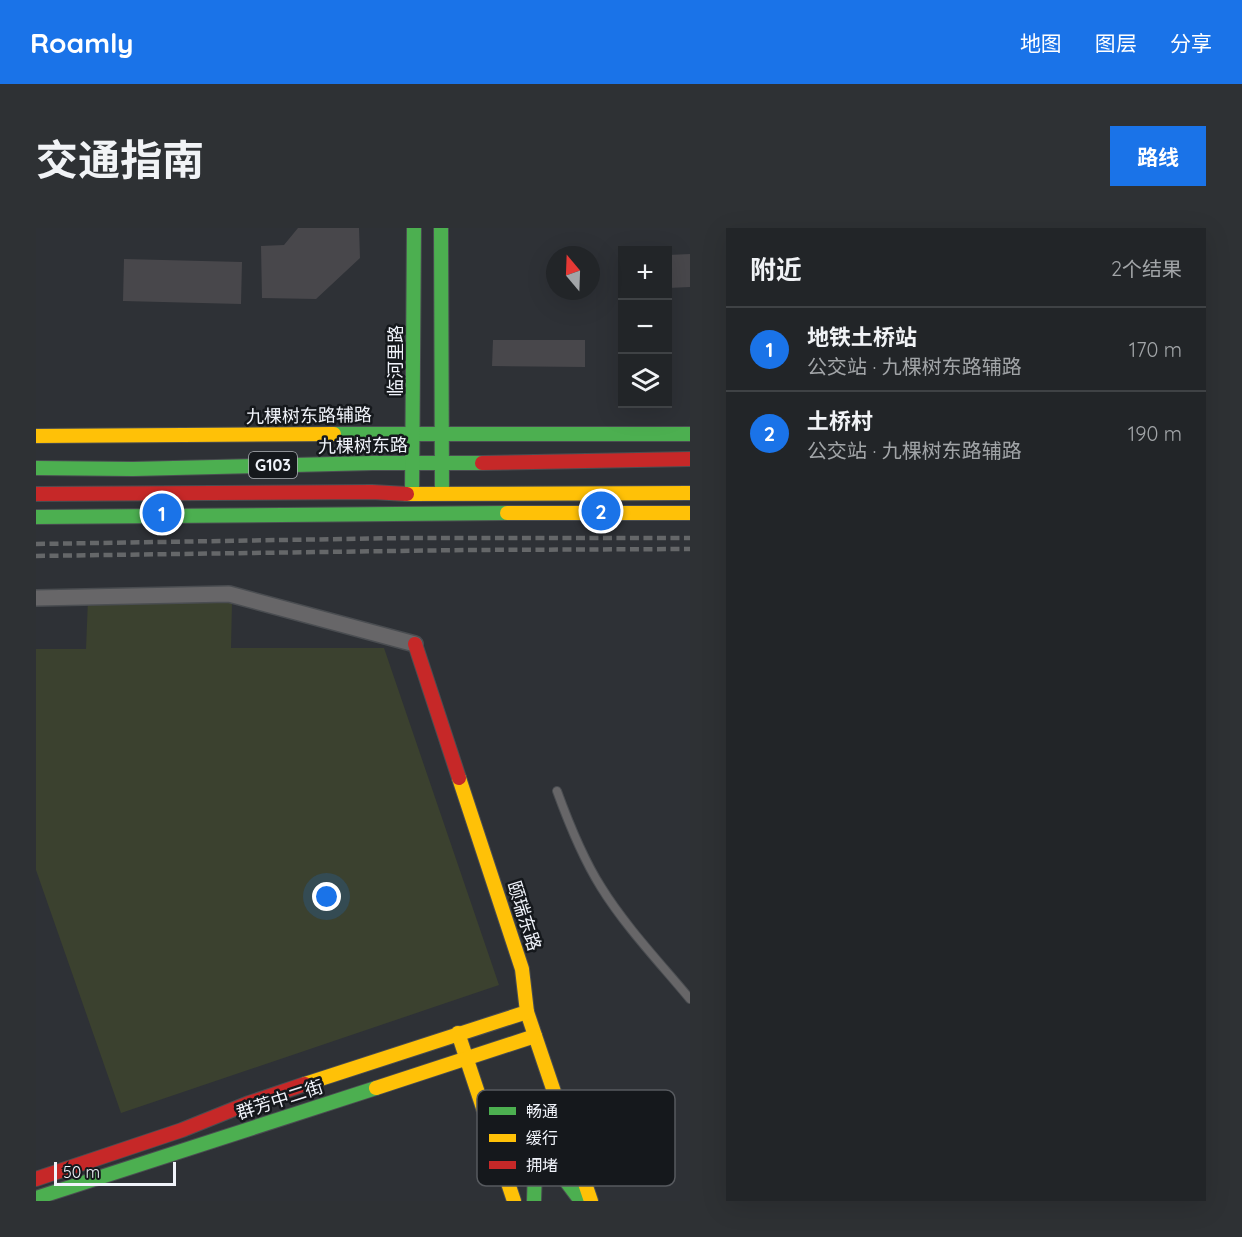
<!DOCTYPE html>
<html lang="zh">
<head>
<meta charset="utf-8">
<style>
  :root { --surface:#222528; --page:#2e3134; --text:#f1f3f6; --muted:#a2a5a8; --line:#3f4245; --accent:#1a73e8 }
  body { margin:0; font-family:Quicksand,"Noto Sans SC",sans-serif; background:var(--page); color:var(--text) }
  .controls { position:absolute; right:18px; top:18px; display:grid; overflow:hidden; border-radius:0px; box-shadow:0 6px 24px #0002 }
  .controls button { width:54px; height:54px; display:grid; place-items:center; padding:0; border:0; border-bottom:2px solid var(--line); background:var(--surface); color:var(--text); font:30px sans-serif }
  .compass { position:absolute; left:510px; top:18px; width:54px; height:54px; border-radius:50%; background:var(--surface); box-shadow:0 6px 24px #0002; rotate:341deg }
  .scale { position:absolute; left:18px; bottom:15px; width:122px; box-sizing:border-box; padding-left:6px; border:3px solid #f0f3fa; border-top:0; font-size:16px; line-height:21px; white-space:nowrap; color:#f0f3fa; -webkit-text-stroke:4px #15181c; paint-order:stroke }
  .you { position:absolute; left:291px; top:669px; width:21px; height:21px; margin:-15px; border:4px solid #fff; border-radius:50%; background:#1a73e8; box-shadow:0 0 0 9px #1a73e833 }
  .badge { display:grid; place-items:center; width:39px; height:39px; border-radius:50%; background:var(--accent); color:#fff; font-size:20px; font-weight:700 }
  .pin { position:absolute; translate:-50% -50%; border:3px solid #fff; box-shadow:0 2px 6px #0006 }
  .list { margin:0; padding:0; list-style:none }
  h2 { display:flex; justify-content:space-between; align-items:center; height:78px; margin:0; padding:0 24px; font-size:26px }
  h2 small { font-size:20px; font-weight:400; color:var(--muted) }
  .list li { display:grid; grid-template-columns:39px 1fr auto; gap:18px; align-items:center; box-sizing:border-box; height:84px; padding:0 24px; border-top:2px solid var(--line) }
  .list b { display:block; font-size:22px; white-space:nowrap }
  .list p { margin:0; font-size:20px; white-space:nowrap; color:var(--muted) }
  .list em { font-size:20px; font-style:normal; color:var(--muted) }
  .icon { flex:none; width:33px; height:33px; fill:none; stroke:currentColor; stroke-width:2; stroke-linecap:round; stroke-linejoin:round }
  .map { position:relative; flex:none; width:654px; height:973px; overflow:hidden; border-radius:0px }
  header { display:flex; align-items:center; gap:36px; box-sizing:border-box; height:84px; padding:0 30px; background:var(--accent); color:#fff }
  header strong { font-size:28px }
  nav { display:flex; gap:33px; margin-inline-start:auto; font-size:21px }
  .intro { display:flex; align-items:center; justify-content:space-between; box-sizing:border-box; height:144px; padding:0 36px }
  h1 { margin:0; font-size:42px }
  .button { padding:15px 27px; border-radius:0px; background:var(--accent); color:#fff; font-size:21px; font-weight:700 }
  main { display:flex; gap:36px; padding:0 36px }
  aside { flex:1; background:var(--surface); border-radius:0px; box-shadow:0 6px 24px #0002 }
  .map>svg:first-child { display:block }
  .green { fill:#3b412f }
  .building { fill:#48474b }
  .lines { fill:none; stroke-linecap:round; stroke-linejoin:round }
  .lane-casing { stroke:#4a4d51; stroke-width:10 }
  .street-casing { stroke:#4a4d51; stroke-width:18 }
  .fast-casing { stroke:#4a4d51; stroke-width:16 }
  .slow-casing { stroke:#4a4d51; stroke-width:16 }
  .jam-casing { stroke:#4a4d51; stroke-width:16 }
  .lane { stroke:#676668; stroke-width:8 }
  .street { stroke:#676668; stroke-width:15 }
  .fast { stroke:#4caf50; stroke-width:14 }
  .slow { stroke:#ffc107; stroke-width:14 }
  .jam { stroke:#c62828; stroke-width:14 }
  .rail { stroke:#656769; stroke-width:4.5; stroke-dasharray:9 4.5; stroke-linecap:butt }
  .labels { text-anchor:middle; stroke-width:5; stroke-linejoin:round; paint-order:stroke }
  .shield { fill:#15181c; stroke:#aeb1b7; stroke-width:1.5 }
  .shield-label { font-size:16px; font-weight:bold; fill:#f0f3fa }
  .street-label { font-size:18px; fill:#f0f3fa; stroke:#15181c }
  .key { fill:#15181c; stroke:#575a5f; stroke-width:1.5 }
  .key-label { font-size:16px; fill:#f0f3fa }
</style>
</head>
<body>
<header>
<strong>Roamly</strong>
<nav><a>地图</a><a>图层</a><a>分享</a></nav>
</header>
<div class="intro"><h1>交通指南</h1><a class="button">路线</a></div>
<main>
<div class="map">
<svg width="654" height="973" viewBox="0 0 654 973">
  <rect width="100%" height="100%" fill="#2e3136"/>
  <polygon class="green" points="52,371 139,372 196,374 195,420 348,420 463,757 85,885 0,642 0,421 50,421"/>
  <g class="building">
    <polygon points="262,0 323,0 324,30 280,71 226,70 225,18 248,17"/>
    <polygon points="654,26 654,59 632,60 632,27"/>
    <polygon points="88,31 206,34 205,76 87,73"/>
    <polygon points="457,112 549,112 549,139 456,138"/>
  </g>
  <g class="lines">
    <g class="lane-casing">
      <path id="lane" d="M521 563C533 596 546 629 565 659 589 698 625 736 654 771"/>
    </g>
    <g class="street-casing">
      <polyline id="street" points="0,370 193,366 379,416"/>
    </g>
    <g class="fast-casing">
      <g id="fast">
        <polyline points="405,0 406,265"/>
        <polyline points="298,206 654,206"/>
        <polyline points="0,240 97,241 337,235 446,235"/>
        <polyline points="376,266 378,0"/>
        <polyline points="0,289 471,285"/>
        <polyline points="0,970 340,860"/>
        <polyline points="498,973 499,940 505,933 512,934 518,937 545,973"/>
      </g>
    </g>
    <g class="slow-casing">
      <g id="slow">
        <polyline points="0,208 298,206"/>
        <polyline points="371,266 654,265"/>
        <polyline points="471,285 654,285"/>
        <polyline points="491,784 555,973"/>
        <polyline points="422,805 478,973"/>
        <polyline points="269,856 491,784 486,741 423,550"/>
        <polyline points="340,860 499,808"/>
      </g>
    </g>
    <g class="jam-casing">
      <g id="jam">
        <polyline points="446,235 654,231"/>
        <polyline points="0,266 336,264 371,266"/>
        <polyline points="379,416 423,550"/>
        <polyline points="0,951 146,902 213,875 269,856"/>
      </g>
    </g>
    <use href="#lane" class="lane"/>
    <use href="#street" class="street"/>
    <use href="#fast" class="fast"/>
    <use href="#slow" class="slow"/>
    <use href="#jam" class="jam"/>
    <g class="rail">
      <polyline points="0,316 369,310 654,310"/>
      <polyline points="0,328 431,322 654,321"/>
    </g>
  </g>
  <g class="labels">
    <rect class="shield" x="213" y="224" width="48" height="26" rx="4.5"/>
    <g class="shield-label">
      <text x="237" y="243">G103</text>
    </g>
    <g class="street-label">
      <text transform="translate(360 133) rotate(-90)" y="6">临河里路</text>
      <text transform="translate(273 188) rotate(-1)" y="6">九棵树东路辅路</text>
      <text transform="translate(327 218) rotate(-1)" y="6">九棵树东路</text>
      <text transform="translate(488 688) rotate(72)" y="6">颐瑞东路</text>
      <text transform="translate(244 872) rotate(-18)" y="6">群芳中二街</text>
    </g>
  </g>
  <rect x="441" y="862" width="198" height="96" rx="9" class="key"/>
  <rect x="453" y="879" width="27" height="8" fill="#4caf50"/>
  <rect x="453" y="906" width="27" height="8" fill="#ffc107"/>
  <rect x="453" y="933" width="27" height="8" fill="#c62828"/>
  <g class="key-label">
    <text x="490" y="889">畅通</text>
    <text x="490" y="916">缓行</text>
    <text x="490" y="943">拥堵</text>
  </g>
</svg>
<div class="controls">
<button>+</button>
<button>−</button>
<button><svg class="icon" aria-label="layers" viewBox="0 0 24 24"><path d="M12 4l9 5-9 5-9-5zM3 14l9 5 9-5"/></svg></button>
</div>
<svg class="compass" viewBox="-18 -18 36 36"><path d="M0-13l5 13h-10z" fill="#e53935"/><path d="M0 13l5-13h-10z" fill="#a2a5a8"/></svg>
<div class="scale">50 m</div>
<div class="you"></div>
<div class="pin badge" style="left:126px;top:285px">1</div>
<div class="pin badge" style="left:565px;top:283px">2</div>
</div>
<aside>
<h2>附近<small>2个结果</small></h2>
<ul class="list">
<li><span class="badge">1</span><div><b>地铁土桥站</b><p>公交站 · 九棵树东路辅路</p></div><em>170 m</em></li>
<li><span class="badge">2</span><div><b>土桥村</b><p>公交站 · 九棵树东路辅路</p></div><em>190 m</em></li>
</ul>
</aside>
</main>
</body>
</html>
